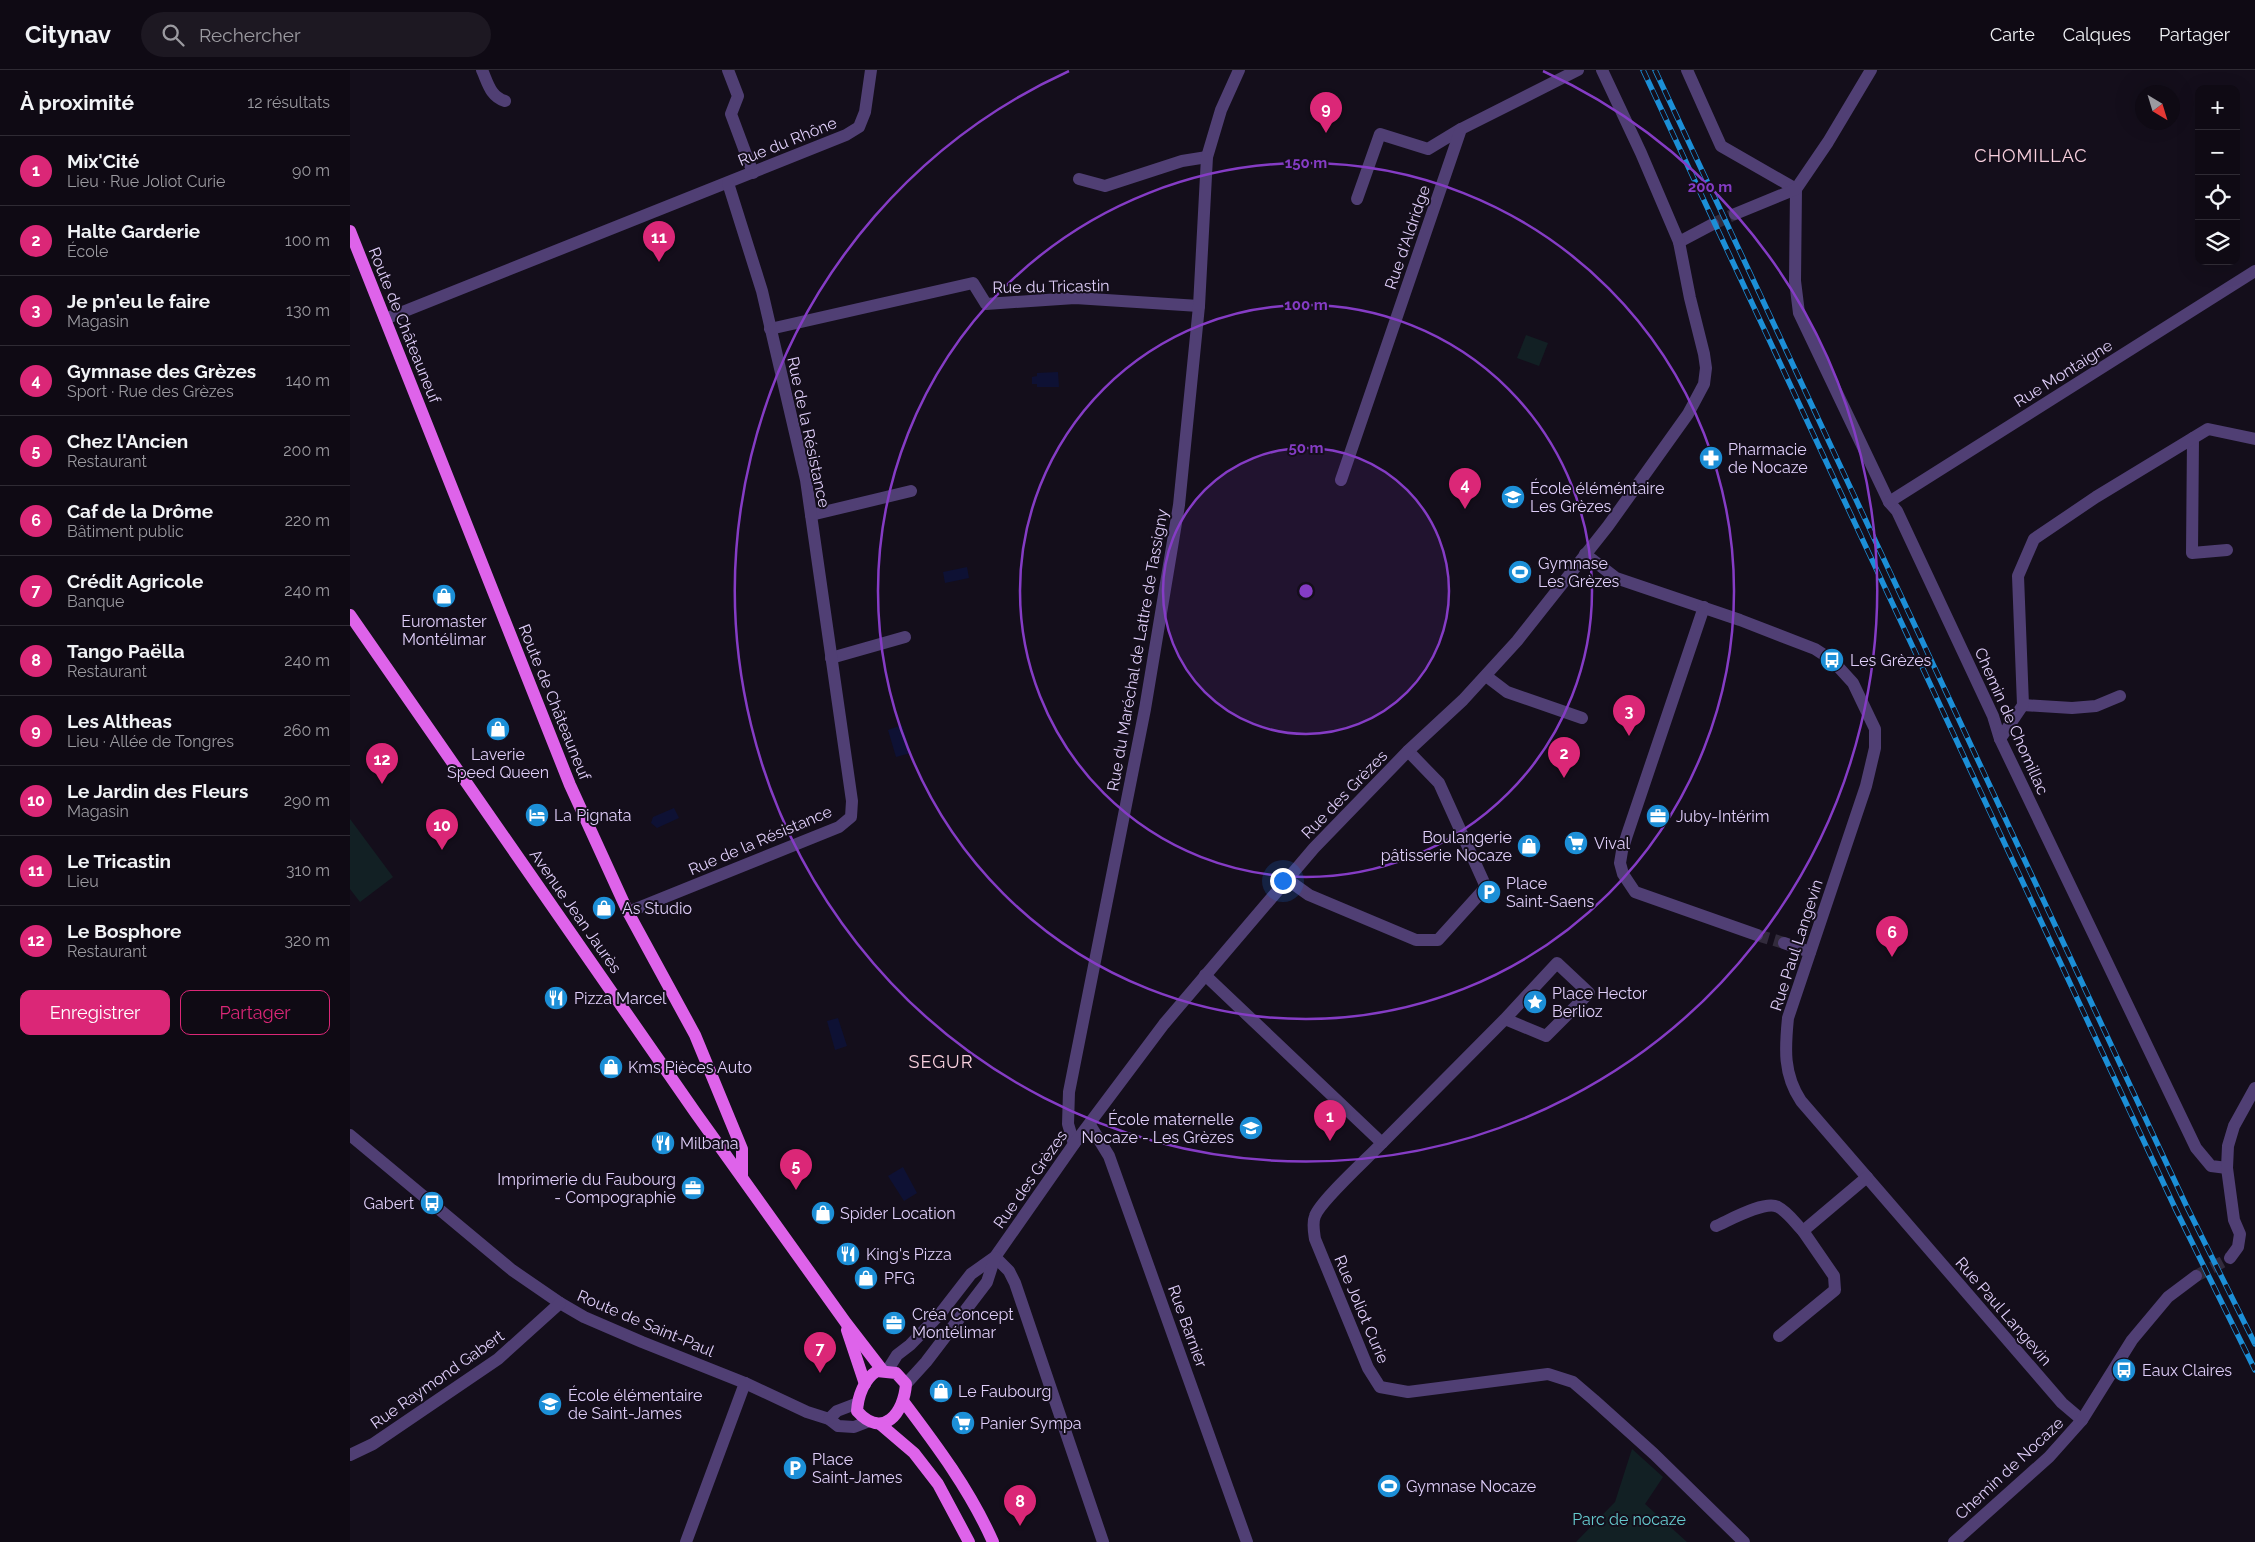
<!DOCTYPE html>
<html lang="fr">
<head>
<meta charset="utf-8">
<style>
  :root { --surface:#0f0a14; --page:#1d1822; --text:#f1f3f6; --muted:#9b9aa0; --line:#2f2b34; --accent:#db2777 }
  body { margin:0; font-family:Raleway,sans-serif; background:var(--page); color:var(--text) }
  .controls { position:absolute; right:15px; top:15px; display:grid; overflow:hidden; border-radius:10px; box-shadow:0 5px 20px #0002 }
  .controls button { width:45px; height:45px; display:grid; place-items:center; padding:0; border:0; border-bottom:1px solid var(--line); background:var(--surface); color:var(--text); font:25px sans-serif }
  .compass { position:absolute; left:1785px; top:15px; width:45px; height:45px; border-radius:50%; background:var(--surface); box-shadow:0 5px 20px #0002; rotate:142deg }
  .you { position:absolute; left:932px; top:810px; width:18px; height:18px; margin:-12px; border:4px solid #fff; border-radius:50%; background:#1a73e8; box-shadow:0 0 0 8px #1a73e833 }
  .badge { display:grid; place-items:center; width:32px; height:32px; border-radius:50%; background:var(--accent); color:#fff; font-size:16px; font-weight:700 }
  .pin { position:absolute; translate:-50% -41px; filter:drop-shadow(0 1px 2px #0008) }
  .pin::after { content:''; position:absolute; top:26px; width:18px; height:15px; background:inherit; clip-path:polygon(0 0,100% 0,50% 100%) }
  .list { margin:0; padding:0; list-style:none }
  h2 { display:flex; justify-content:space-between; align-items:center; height:65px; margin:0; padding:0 20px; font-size:21px }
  h2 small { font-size:16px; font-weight:400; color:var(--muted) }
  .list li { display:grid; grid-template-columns:32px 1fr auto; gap:15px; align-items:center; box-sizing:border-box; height:70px; padding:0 20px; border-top:1px solid var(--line) }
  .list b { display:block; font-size:19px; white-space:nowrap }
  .list p { margin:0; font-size:16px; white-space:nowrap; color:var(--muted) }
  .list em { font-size:16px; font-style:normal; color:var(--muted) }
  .actions { display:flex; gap:10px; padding:15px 20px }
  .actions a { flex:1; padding:11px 0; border:1px solid var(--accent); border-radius:10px; text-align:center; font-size:18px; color:var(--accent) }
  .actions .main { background:var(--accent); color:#fff }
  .icon { flex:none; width:28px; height:28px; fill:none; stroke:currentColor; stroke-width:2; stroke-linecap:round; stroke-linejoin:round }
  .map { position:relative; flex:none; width:1905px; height:1472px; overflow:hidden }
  header { display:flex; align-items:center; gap:30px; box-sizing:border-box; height:70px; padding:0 25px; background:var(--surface); border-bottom:1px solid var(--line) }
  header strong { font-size:24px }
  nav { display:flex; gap:28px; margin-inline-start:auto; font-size:18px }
  .search { width:350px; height:45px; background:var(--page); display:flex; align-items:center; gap:12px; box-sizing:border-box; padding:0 18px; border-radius:28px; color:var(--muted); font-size:19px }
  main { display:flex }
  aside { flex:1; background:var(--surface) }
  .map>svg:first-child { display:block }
  .green { fill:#122024 }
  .water { fill:#0e1134 }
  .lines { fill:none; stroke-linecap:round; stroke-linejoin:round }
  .minor-tunnel { stroke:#322b3c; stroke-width:12; stroke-dasharray:12 6; stroke-linecap:butt }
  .minor { stroke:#503f74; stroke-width:12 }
  .major { stroke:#de63ea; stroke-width:12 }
  .rail-casing { stroke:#1c8fd7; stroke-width:5.5 }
  .rail { stroke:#140e1b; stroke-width:4; stroke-dasharray:11; stroke-linecap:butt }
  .ring { fill:none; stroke:#853cc5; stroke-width:2.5 }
  .labels { text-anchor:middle; stroke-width:4; stroke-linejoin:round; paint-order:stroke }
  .street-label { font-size:16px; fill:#dfcef9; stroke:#140e1b }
  .poi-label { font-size:16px; fill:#dfcef9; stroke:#140e1b; text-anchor:start }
  .park-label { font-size:16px; fill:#65cace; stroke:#140e1b }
  .neighbourhood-label { font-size:18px; letter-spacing:1px; fill:#f9d0de; stroke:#140e1b }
  .centre { fill:#853cc5; stroke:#140e1b; stroke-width:2.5 }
  .ring-label { font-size:15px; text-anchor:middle; font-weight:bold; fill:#853cc5; stroke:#140e1b; stroke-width:4; stroke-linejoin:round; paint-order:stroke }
</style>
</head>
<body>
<header>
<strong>Citynav</strong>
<div class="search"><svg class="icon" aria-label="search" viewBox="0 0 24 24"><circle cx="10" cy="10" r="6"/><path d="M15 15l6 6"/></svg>Rechercher</div>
<nav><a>Carte</a><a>Calques</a><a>Partager</a></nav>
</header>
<main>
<aside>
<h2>À proximité<small>12 résultats</small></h2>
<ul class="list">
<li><span class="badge">1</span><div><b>Mix'Cité</b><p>Lieu · Rue Joliot Curie</p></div><em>90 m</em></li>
<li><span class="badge">2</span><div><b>Halte Garderie</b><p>École</p></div><em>100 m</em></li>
<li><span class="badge">3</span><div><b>Je pn'eu le faire</b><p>Magasin</p></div><em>130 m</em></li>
<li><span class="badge">4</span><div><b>Gymnase des Grèzes</b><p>Sport · Rue des Grèzes</p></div><em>140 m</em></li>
<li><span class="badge">5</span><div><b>Chez l'Ancien</b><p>Restaurant</p></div><em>200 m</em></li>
<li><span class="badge">6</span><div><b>Caf de la Drôme</b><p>Bâtiment public</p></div><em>220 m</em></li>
<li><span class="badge">7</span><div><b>Crédit Agricole</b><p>Banque</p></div><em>240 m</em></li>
<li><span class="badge">8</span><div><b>Tango Paëlla</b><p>Restaurant</p></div><em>240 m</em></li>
<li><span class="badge">9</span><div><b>Les Altheas</b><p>Lieu · Allée de Tongres</p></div><em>260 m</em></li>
<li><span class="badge">10</span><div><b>Le Jardin des Fleurs</b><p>Magasin</p></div><em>290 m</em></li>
<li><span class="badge">11</span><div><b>Le Tricastin</b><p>Lieu</p></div><em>310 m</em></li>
<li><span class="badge">12</span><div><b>Le Bosphore</b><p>Restaurant</p></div><em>320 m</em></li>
</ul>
<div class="actions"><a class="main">Enregistrer</a><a>Partager</a></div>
</aside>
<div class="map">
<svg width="1905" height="1472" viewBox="0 0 1905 1472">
  <rect width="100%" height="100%" fill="#140e1b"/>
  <g class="green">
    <polygon points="1176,265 1198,273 1189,296 1167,288"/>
    <polygon points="0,749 43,807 10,832 0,819"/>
    <polygon points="1282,1379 1313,1407 1295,1434 1337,1472 1226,1472 1265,1432"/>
  </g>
  <g class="water">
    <polygon points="708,302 709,317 687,317 687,314 682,314 682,307 687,306 687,303"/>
    <polygon points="617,497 619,508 595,513 593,502"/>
    <polygon points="552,655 561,683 546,687 538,660"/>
    <polygon points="324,738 329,748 307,758 301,753 303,747"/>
    <polygon points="488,948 497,976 485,980 477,951"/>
    <polygon points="553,1097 567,1123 554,1131 538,1106"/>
  </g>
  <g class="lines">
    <g class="minor-tunnel">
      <polyline points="1363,154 1385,144"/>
      <polyline points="1407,865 1434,873"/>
      <polyline points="1846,1206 1880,1188"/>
    </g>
    <g class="minor">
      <path d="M132 0C138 13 140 26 155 31"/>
      <polyline points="378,0 388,26 381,44 403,103"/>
      <polyline points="1337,0 1371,76 1446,119"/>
      <polyline points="729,109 755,116 832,91 857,87"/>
      <polyline points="1446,119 1445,211 1449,243 1539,432 1547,441 1643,646 1650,669 1846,1078 1861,1096 1877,1098"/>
      <polyline points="1007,129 1030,64 1078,79 1111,59"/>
      <polyline points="1385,144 1446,119 1478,72 1521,0"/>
      <polyline points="1329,172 1363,154"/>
      <polyline points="35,249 496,65 509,57 515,42 521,0"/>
      <polyline points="420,259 623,213 636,234 725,228 849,236"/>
      <polyline points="1843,368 1842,483 1877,480"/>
      <polyline points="991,410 1111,59 1228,0"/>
      <polyline points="1539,432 1905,201"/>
      <polyline points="461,445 561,421"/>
      <path d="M1235 484 1266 508 1390 550 1465 579 1482 590 1503 613 1525 659V678L1516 716 1438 948C1435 978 1433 1004 1451 1031L1712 1333 1732 1350"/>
      <polyline points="1354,537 1277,765 1272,781 1270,793 1273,804 1285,822 1407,865"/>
      <polyline points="481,588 555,567"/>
      <polyline points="1136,606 1157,622 1232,648"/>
      <polyline points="1673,635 1722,638 1746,636 1770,626"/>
      <polyline points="1650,669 1673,635 1668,506 1684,469 1746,427 1858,359 1905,369"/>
      <polyline points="938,810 959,825 1066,870 1088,870 1136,817 1089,713 1058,681"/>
      <polyline points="278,842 489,757 501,747 502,731 456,410 412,221 378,113"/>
      <polyline points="1434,873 1460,882"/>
      <path d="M855 905 1032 1073C1018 1088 970 1131 965 1146 962 1153 964 1162 965 1169L1018 1298 1030 1317 1058 1322 1198 1304 1223 1312 1244 1330 1304 1384 1394 1472"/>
      <polyline points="740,1055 759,1086 897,1472"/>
      <polyline points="0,1065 162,1200 210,1233 234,1247 292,1272 395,1313 457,1342 479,1349 488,1356 504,1357 517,1352"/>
      <polyline points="1032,1073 1155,949 1196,966 1239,923 1207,893 1155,949"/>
      <polyline points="724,1074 718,1054 719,1022 795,639 829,435 849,236 857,87 871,40 889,0"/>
      <path d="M1366 1156C1380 1150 1415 1130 1428 1137 1438 1142 1445 1153 1453 1161"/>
      <polyline points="645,1187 659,1201 665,1213 753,1472"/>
      <polyline points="1880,1188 1888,1177 1890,1164 1884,1150 1877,1098 1878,1076 1884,1056 1905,1018"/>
      <polyline points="1429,1266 1485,1220 1484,1206 1453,1161 1517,1107"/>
      <polyline points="537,1301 547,1285 560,1275 590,1244 621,1204 645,1187 724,1074 814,954 964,778 1058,681 1113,630 1167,571 1258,456 1338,344 1354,314 1356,298 1354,284 1340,228 1329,172 1291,83 1252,0"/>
      <polyline points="556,1314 576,1292 637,1212 645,1187"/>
      <polyline points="479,1349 487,1341 508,1333"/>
      <polyline points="0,1385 23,1374 148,1289 210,1233"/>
      <polyline points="336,1472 395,1313"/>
      <polyline points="1604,1472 1699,1387 1732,1350 1782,1270 1818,1227 1846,1206"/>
    </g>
    <g class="major">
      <polyline points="0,161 220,715 278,842 345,965 392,1079 392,1107"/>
      <polyline points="0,545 345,1042 496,1253 533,1301"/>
      <polyline points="497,1260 515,1314"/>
      <path d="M527 1301 546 1303 556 1314C554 1343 533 1370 507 1341 508 1326 514 1309 527 1301Z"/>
      <path d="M553 1331C587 1376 620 1420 643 1472"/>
      <polyline points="530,1354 564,1383 588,1414 619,1472"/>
    </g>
    <g class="rail-casing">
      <g id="rail">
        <polyline points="1293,0 1826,1140 1905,1300"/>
        <polyline points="1305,0 1836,1135 1905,1274"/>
      </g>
    </g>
    <use href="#rail" class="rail"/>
  </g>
  <circle cx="956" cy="521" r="143" fill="#853cc5" fill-opacity=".12"/>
  <g class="ring">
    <circle cx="956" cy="521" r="143"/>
    <circle cx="956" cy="521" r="286"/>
    <circle cx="956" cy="521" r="428"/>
    <path d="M1193 1A571 571 0 1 1 719 1"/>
  </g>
  <defs>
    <g id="pharmacy-disc" transform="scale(1.25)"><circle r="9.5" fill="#1c8fd7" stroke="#140e1b"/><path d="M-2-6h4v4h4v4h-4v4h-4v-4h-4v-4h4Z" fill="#fff"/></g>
    <g id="school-disc" transform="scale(1.25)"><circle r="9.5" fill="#1c8fd7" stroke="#140e1b"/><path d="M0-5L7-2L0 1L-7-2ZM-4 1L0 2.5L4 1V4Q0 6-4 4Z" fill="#fff"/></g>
    <g id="stadium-disc" transform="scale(1.25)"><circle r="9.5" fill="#1c8fd7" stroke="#140e1b"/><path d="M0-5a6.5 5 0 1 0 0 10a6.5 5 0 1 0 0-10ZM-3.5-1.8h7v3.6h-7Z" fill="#fff"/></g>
    <g id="shop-disc" transform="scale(1.25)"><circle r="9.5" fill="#1c8fd7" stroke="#140e1b"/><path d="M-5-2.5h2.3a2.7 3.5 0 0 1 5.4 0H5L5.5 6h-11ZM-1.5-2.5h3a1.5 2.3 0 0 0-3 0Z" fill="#fff"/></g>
    <g id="bus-disc" transform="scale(1.25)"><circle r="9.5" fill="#1c8fd7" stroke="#140e1b"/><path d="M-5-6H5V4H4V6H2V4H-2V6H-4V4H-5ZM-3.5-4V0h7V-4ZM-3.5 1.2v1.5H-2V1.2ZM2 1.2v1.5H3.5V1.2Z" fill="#fff"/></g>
    <g id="hotel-disc" transform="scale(1.25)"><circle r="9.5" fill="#1c8fd7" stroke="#140e1b"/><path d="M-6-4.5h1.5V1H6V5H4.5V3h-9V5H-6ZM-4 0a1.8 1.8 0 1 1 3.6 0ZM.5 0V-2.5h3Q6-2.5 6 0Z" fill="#fff"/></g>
    <g id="office-disc" transform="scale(1.25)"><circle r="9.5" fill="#1c8fd7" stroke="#140e1b"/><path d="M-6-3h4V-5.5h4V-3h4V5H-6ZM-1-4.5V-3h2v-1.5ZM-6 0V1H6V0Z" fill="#fff"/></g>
    <g id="supermarket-disc" transform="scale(1.25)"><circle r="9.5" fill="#1c8fd7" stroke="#140e1b"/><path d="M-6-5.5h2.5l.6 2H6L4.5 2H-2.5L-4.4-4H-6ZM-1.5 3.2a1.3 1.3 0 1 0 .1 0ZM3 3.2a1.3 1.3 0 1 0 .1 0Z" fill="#fff"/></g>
    <g id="parking-disc" transform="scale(1.25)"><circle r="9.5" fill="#1c8fd7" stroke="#140e1b"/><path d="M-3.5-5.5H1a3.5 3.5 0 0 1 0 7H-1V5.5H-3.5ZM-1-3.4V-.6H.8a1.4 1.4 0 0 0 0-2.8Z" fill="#fff"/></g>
    <g id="restaurant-disc" transform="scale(1.25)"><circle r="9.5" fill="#1c8fd7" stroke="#140e1b"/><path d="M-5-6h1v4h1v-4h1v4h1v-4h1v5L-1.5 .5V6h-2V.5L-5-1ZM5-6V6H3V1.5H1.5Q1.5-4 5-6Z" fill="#fff"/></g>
    <g id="sight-disc" transform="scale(1.25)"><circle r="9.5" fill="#1c8fd7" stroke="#140e1b"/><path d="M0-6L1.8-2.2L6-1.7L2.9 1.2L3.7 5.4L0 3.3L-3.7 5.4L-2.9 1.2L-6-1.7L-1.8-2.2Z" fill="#fff"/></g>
  </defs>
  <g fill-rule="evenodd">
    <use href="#pharmacy-disc" x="1361" y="388"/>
    <use href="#school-disc" x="1163" y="427"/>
    <use href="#stadium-disc" x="1170" y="502"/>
    <use href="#shop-disc" x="94" y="526"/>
    <use href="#bus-disc" x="1482" y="590"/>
    <use href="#shop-disc" x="148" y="659"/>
    <use href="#hotel-disc" x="187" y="745"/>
    <use href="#office-disc" x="1308" y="746"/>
    <use href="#supermarket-disc" x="1226" y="773"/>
    <use href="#shop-disc" x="1179" y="776"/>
    <use href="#parking-disc" x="1139" y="822"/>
    <use href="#shop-disc" x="254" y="838"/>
    <use href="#restaurant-disc" x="206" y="928"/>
    <use href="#sight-disc" x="1185" y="932"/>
    <use href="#shop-disc" x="261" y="997"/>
    <use href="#school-disc" x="901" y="1058"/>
    <use href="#restaurant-disc" x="313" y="1073"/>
    <use href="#office-disc" x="343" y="1118"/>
    <use href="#bus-disc" x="82" y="1133"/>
    <use href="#shop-disc" x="473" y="1143"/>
    <use href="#restaurant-disc" x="498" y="1184"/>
    <use href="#shop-disc" x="516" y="1208"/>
    <use href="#office-disc" x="544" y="1253"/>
    <use href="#bus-disc" x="1774" y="1300"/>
    <use href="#shop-disc" x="591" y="1321"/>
    <use href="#school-disc" x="200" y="1334"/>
    <use href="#supermarket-disc" x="613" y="1353"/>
    <use href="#parking-disc" x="445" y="1398"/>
    <use href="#stadium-disc" x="1039" y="1416"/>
  </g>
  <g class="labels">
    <g class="street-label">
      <text transform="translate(437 71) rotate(-22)" y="6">Rue du Rhône</text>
      <text transform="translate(1057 167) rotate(-71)" y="6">Rue d'Aldridge</text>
      <text transform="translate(701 216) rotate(-1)" y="6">Rue du Tricastin</text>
      <text transform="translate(55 255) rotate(68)" y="6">Route de Châteauneuf</text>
      <text transform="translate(1713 303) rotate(-32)" y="6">Rue Montaigne</text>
      <text transform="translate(459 362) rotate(78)" y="6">Rue de la Résistance</text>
      <text transform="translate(787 580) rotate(-80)" y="6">Rue du Maréchal de Lattre de Tassigny</text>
      <text transform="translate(205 632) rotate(68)" y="6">Route de Châteauneuf</text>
      <text transform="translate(1662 651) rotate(66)" y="6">Chemin de Chomillac</text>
      <text transform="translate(994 724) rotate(-46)" y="6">Rue des Grèzes</text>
      <text transform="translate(410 770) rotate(-23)" y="6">Rue de la Résistance</text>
      <text transform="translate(226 841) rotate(55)" y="6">Avenue Jean Jaurès</text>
      <text transform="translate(1446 875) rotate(-72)" y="6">Rue Paul Langevin</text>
      <text transform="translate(680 1109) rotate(-55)" y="6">Rue des Grèzes</text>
      <text transform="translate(1012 1239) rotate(67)" y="6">Rue Joliot Curie</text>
      <text transform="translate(1654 1241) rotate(49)" y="6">Rue Paul Langevin</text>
      <text transform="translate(296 1253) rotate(23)" y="6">Route de Saint-Paul</text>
      <text transform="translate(838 1256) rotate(70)" y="6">Rue Barnier</text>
      <text transform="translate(87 1309) rotate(-35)" y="6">Rue Raymond Gabert</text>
      <text transform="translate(1659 1398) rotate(-43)" y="6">Chemin de Nocaze</text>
    </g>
    <g class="poi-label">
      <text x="1378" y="385">Pharmacie<tspan x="1378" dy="18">de Nocaze</tspan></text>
      <text x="1180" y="424">École éléméntaire<tspan x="1180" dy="18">Les Grèzes</tspan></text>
      <text x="1188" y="499">Gymnase<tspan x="1188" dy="18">Les Grèzes</tspan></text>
      <text x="94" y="557" text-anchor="middle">Euromaster<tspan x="94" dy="18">Montélimar</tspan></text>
      <text x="1500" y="596">Les Grèzes</text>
      <text x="148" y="690" text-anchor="middle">Laverie<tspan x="148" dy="18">Speed Queen</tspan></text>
      <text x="204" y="751">La Pignata</text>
      <text x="1326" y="752">Juby-Intérim</text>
      <text x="1162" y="773" text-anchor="end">Boulangerie<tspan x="1162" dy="18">pâtisserie Nocaze</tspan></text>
      <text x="1244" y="779">Vival</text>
      <text x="1156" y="819">Place<tspan x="1156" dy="18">Saint-Saens</tspan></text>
      <text x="272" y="844">As Studio</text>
      <text x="1202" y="929">Place Hector<tspan x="1202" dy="18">Berlioz</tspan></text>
      <text x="224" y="934">Pizza Marcel</text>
      <text x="278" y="1003">Kms Pièces Auto</text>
      <text x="884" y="1055" text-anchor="end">École maternelle<tspan x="884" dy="18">Nocaze - Les Grèzes</tspan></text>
      <text x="330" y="1079">Milbana</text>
      <text x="326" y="1115" text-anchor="end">Imprimerie du Faubourg<tspan x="326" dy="18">- Compographie</tspan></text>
      <text x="64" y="1139" text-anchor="end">Gabert</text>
      <text x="490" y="1149">Spider Location</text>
      <text x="516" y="1190">King's Pizza</text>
      <text x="534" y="1214">PFG</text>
      <text x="562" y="1250">Créa Concept<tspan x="562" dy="18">Montélimar</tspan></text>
      <text x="1792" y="1306">Eaux Claires</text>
      <text x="608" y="1327">Le Faubourg</text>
      <text x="218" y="1331">École élémentaire<tspan x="218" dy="18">de Saint-James</tspan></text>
      <text x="630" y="1359">Panier Sympa</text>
      <text x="462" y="1395">Place<tspan x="462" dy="18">Saint-James</tspan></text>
      <text x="1056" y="1422">Gymnase Nocaze</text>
    </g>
    <g class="park-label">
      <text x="1279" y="1455">Parc de nocaze</text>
    </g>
    <g class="neighbourhood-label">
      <text x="1681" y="92">CHOMILLAC</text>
      <text x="591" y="998">SEGUR</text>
    </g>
  </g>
  <circle cx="956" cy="521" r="8" class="centre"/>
  <g class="ring-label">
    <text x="956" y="98">150 m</text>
    <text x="1360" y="122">200 m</text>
    <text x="956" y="240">100 m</text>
    <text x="956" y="383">50 m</text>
  </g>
</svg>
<div class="controls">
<button>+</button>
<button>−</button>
<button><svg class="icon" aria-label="locate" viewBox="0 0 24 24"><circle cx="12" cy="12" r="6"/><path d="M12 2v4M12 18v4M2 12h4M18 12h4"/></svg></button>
<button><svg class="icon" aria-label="layers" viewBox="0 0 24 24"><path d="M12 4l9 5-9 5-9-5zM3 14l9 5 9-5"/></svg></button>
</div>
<svg class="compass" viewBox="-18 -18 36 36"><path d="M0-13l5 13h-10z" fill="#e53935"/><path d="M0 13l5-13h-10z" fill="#9b9aa0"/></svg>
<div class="you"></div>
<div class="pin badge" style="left:980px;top:1071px">1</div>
<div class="pin badge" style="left:1214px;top:708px">2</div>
<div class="pin badge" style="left:1279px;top:666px">3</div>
<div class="pin badge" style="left:1115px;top:439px">4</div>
<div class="pin badge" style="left:446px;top:1120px">5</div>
<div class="pin badge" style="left:1542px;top:887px">6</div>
<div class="pin badge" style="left:470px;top:1303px">7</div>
<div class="pin badge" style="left:670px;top:1456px">8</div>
<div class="pin badge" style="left:976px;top:63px">9</div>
<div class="pin badge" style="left:92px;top:780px">10</div>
<div class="pin badge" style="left:309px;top:192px">11</div>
<div class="pin badge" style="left:32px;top:714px">12</div>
</div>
</main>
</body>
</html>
